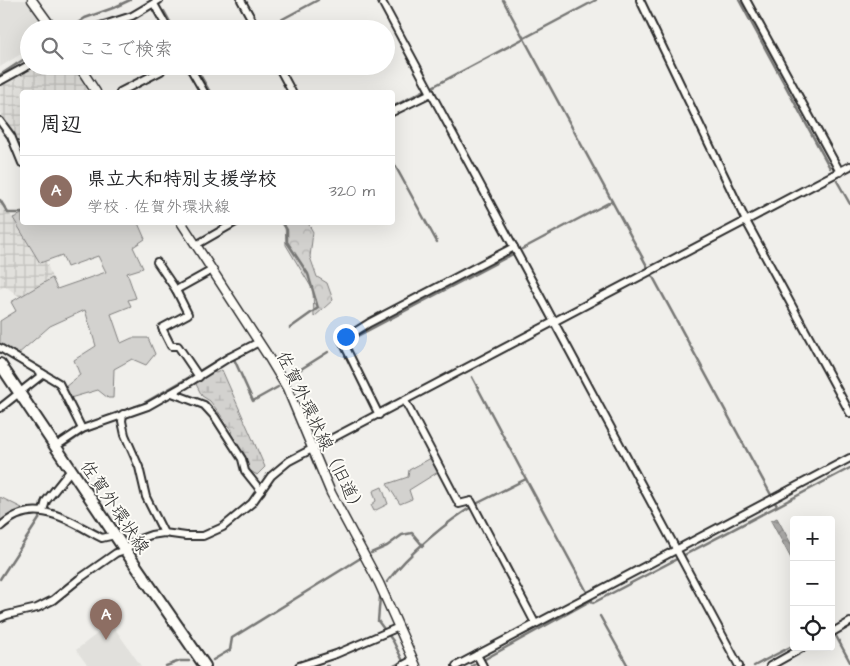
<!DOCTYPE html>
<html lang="ja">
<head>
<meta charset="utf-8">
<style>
  :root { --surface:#fff; --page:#f2f2f2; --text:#202124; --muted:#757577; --line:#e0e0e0; --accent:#c8321e }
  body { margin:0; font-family:"Architects Daughter","Klee One",sans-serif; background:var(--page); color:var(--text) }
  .controls { position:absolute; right:15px; bottom:15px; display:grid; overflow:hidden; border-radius:5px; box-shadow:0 5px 20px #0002 }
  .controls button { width:45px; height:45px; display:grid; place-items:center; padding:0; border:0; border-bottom:1px solid var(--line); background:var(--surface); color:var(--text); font:25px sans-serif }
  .you { position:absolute; left:345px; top:336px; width:18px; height:18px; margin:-12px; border:4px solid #fff; border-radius:50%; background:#1a73e8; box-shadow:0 0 0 8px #1a73e833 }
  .badge { display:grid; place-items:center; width:32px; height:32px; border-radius:50%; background:var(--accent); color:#fff; font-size:16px; font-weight:700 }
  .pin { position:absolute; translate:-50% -41px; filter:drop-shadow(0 1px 2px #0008) }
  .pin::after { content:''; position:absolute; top:26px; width:18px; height:15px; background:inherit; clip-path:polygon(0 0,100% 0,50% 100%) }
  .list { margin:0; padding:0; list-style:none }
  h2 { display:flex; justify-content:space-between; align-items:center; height:65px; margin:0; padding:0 20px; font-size:21px }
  h2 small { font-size:16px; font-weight:400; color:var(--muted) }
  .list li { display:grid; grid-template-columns:32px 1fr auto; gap:15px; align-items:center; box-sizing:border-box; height:70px; padding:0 20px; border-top:1px solid var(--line) }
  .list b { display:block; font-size:19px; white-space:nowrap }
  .list p { margin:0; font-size:16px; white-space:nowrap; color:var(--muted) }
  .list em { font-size:16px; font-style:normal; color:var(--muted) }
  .icon { flex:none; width:28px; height:28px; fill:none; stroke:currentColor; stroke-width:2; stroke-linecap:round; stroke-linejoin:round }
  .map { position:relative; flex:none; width:850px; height:666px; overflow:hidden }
  .search { position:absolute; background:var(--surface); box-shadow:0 5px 20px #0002; left:20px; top:20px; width:375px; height:55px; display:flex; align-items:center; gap:12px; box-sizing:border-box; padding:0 18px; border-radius:28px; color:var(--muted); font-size:19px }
  .panel { position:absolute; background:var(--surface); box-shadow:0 5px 20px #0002; left:20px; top:90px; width:375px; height:135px; border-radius:5px }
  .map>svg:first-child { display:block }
  .built { fill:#e1e0dc }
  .industrial { fill:url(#industrial-grid) }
  .green { fill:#d3d2cf; stroke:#7f7e7d }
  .forest { fill:url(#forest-crowns); stroke:#7f7e7d }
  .wetland { fill:url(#wetland-marsh); stroke:#7f7e7d }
  .water { fill:url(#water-waves); stroke:#777775 }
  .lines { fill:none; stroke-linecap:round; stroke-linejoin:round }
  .stream { stroke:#777775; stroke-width:2.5 }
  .minor-casing { stroke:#2b2b2b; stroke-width:10 }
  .tertiary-casing { stroke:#2b2b2b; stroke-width:11 }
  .primary-casing { stroke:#2b2b2b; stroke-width:14 }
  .minor { stroke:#fdfcf7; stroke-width:6 }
  .tertiary { stroke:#fdfcf7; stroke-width:8 }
  .primary { stroke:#fdfcf7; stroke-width:10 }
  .labels { text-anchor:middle; stroke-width:4; stroke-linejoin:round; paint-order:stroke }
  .street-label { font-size:18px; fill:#2b2b2b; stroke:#fdfcf7 }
</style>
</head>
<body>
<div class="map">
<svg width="850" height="666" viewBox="0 0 850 666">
  <defs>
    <pattern id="industrial-grid" width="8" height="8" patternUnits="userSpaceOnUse" patternTransform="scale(1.25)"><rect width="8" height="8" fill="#e1e0dc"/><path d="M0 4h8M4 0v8" fill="none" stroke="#c1c0bd"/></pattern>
    <pattern id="forest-crowns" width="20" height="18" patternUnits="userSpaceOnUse" patternTransform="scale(1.25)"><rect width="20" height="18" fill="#d3d2cf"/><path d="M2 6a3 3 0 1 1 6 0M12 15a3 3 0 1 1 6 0" fill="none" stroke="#b5b4b2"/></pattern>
    <pattern id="wetland-marsh" width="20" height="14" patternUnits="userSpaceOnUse" patternTransform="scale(1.25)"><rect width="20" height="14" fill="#d3d2cf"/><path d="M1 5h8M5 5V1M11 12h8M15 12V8" fill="none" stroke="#b5b4b2"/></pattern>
    <pattern id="water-waves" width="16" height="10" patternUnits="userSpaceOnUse" patternTransform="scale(1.25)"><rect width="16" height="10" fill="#aaa9a7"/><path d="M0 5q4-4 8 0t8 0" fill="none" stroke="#8b8a88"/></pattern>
  </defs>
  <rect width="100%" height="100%" fill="#f0efeb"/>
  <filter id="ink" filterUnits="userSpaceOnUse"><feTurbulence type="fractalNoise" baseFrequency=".02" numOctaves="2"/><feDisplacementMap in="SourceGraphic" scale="10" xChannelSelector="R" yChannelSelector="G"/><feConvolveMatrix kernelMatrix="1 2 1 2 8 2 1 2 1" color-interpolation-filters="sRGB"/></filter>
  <g filter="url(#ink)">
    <g class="built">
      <polygon points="0,0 25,0 46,29 29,29 29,49 0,67"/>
      <polygon points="111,623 141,666 88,666 76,650"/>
    </g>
    <g class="industrial">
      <polygon points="33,66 72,66 89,92 22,92 22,160 0,110 0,85"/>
      <polygon points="0,198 40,263 46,261 52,278 20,297 5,286 0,289"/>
    </g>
    <g class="green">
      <polygon points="22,214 22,222 138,223 145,239 133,247 143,268 127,273 136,298 128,300 131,306 111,314 121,343 132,338 148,338 155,354 146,365 132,359 114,369 113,398 108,398 98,390 70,398 65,387 80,375 74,360 96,346 85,310 50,326 17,355 0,345 0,321 16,311 11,302 52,278 57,289 106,272 98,256 67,267 62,255 40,263 13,218"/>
      <polygon points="431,458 438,472 409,490 412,499 400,504 387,484 408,477 409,470"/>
      <polygon points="382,487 388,504 374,511 371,505 376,501 373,491"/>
      <polygon points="0,497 22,508 0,523"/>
    </g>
    <polygon class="forest" points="285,223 308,223 313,232 310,257 317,277 327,283 333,300 314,317 313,290 286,245"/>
    <polygon class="wetland" points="222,370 265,467 257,475 249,470 245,459 230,436 232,430 210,401 202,396 195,382 211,371 216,373"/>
    <polygon class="water" points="777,518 794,549 794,564 771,521"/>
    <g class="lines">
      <g class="stream">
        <polyline points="503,0 777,506"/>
        <polyline points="739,0 830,168"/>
        <polyline points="164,11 174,29"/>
        <polyline points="69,29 85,18 113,8 130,0"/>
        <polyline points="264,29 318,0"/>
        <polyline points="195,66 210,92"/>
        <polyline points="0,75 29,56"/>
        <polyline points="434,86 596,0"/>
        <polyline points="392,107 425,90"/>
        <polyline points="392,160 437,242"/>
        <polyline points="837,181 850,204"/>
        <polyline points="0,200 8,213 22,213"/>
        <polyline points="282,222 287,230 287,242 308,274 318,308 290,328"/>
        <polyline points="522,249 612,201"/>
        <polyline points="348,341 513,254"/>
        <polyline points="234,359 253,401 278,387"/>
        <polyline points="201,370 229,353"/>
        <polyline points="290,376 328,352"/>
        <polyline points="472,377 526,479"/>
        <polyline points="144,403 193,375"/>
        <polyline points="126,411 136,406"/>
        <polyline points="66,445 85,432 95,428"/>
        <polyline points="371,553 387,546 402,535 412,533 423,546"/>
        <polyline points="0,579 39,519 41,502 61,476"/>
        <path d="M387 582C408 554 447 521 478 503 494 495 510 487 526 479L593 603 850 468"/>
        <polyline points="380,597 378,621 393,641 405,665"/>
        <polyline points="600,616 628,666"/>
        <polyline points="836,636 850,662"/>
        <polyline points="485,659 592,600"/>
        <polyline points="213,660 230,650 232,638 359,559"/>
        <polyline points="166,666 180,661 189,661"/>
        <polyline points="326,666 328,666"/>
        <polyline points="394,666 403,661"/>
        <polyline points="472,666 477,663"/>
        <polyline points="754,666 794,645"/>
      </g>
      <g class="minor-casing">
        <g id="minor">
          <polyline points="241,0 257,29"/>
          <polyline points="381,0 739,666"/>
          <polyline points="640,0 746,221 850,413"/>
          <polyline points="746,0 840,172"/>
          <polyline points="154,4 168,29"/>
          <polyline points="91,29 132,16 159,0"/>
          <polyline points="189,66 204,92"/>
          <polyline points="278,66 292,92"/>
          <polyline points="0,81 29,65"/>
          <polyline points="120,92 161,71"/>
          <polyline points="392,112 431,93"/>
          <polyline points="0,121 11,136 22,163"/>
          <polyline points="196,245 236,222"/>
          <polyline points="157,262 176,290 188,314 162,328 171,346 178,346 199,377"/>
          <polyline points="176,290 212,270"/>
          <polyline points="0,348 59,383 82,429"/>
          <polyline points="172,393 204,405 215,417 242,459 245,471 261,491"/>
          <polyline points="405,401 459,504 471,501 535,623"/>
          <polyline points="0,408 43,374"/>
          <polyline points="123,414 122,421 125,435 139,467 146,497 164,533"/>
          <polyline points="379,415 342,340 369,323 514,247"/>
          <polyline points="55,447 82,429 148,406 185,385 228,358 259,342"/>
          <polyline points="43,511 46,501 71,470"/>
          <path d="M0 527C34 494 69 521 102 538L115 535"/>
          <polyline points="0,618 7,615 37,608 53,600 79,579 116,553 125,550 137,540 151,535 164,533 186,536 203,536 223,527 252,503 271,476 289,461 850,166"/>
          <polyline points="831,633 850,622"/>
          <polyline points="477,655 483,666"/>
          <polyline points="299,666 336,654 399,627"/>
          <polyline points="402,666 413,660"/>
          <polyline points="456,666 850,458"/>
          <polyline points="770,666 804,647"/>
        </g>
      </g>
      <g class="tertiary-casing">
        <g id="tertiary">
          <polyline points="32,0 53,29"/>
          <polyline points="79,66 96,92"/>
          <polyline points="181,222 266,353 287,388 331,493 379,583 416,666"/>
        </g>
      </g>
      <g class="primary-casing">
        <polyline id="primary" points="0,364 125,550 205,666"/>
      </g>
      <use href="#minor" class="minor"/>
      <use href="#tertiary" class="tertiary"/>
      <use href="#primary" class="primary"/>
    </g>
  </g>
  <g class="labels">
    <g class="street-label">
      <text transform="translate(321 433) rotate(64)" y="6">佐賀外環状線（旧道）</text>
      <text transform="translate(115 507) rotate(56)" y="6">佐賀外環状線</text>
    </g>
  </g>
</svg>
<div class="controls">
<button>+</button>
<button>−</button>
<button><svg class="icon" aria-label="locate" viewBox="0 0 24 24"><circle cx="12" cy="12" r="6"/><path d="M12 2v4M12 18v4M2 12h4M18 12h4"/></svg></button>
</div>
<div class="you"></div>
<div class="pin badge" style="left:106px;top:640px;background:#8d6e63">A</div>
<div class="search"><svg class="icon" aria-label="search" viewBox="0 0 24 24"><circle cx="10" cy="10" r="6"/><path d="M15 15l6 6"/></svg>ここで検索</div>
<section class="panel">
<h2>周辺<small></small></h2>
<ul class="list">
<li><span class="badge" style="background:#8d6e63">A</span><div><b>県立大和特別支援学校</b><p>学校 · 佐賀外環状線</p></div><em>320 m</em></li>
</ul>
</section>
</div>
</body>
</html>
